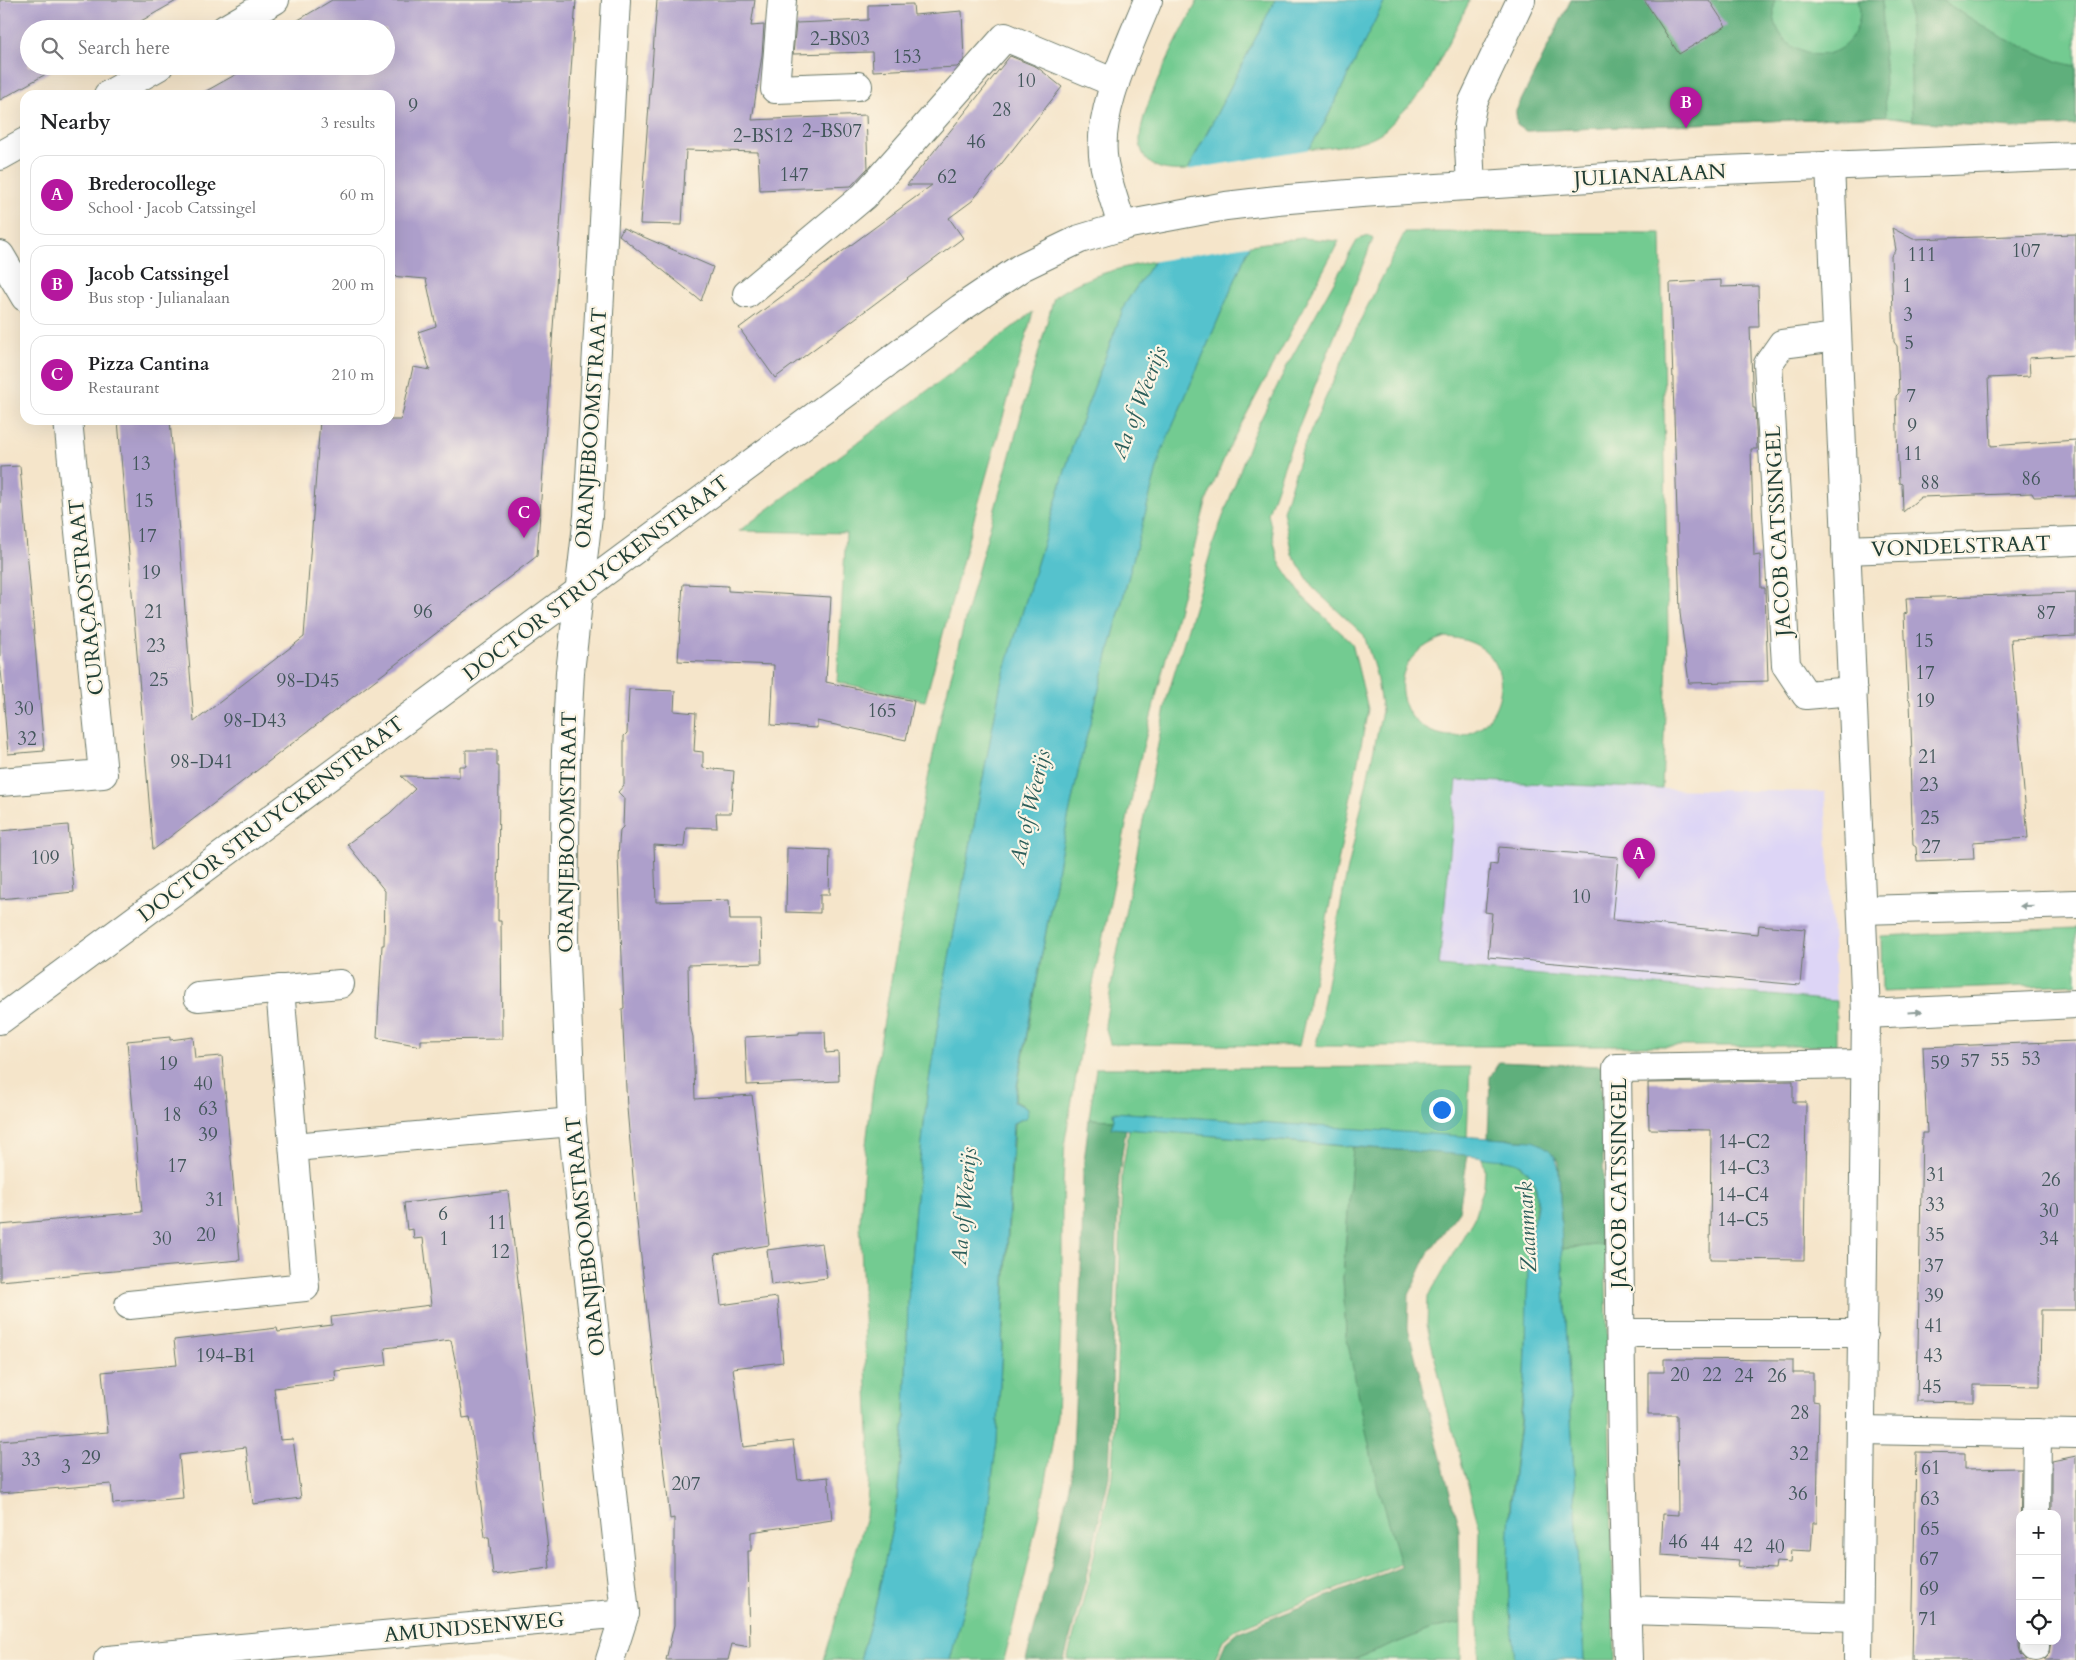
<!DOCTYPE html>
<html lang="en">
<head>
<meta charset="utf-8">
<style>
  :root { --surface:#fff; --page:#f6f6f6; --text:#202124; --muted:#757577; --line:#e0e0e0; --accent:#b5179e }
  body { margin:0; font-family:Cardo,serif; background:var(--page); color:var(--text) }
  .controls { position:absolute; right:15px; bottom:15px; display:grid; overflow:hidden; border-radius:10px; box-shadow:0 5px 20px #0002 }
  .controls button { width:45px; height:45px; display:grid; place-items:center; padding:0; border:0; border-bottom:1px solid var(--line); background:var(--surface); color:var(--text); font:25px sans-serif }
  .you { position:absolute; left:1441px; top:1109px; width:18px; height:18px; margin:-12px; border:4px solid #fff; border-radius:50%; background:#1a73e8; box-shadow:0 0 0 8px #1a73e833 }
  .badge { display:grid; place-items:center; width:32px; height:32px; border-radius:50%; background:var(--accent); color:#fff; font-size:16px; font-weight:700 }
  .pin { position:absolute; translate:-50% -41px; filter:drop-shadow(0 1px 2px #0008) }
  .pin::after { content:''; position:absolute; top:26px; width:18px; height:15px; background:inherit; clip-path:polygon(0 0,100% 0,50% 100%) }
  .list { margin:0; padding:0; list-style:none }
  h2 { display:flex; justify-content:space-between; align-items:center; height:65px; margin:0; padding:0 20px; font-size:21px }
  h2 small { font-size:16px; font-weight:400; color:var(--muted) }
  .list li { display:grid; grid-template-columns:32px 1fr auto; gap:15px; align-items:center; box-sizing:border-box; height:80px; margin:0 10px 10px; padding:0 10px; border:1px solid var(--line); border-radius:15px }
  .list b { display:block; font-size:19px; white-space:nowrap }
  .list p { margin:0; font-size:16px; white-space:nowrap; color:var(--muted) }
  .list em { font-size:16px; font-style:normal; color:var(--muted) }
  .icon { flex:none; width:28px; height:28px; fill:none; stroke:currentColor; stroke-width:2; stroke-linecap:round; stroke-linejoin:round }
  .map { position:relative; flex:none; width:2076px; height:1660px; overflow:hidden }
  .search { position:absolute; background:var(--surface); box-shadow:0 5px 20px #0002; left:20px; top:20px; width:375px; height:55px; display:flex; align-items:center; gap:12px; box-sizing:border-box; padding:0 18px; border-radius:28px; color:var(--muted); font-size:19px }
  .panel { position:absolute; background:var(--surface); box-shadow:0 5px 20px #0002; left:20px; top:90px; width:375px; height:335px; border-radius:15px }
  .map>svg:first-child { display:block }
  .built { fill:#ddd5f6 }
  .green { fill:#73cb91; stroke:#498462; fill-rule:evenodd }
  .forest { fill:#5eaf7b; stroke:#3e7658 }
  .water { fill:#55c2cd; stroke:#3a8080 }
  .pier { fill:#f5e5ca }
  .building { fill:#ad9fcb }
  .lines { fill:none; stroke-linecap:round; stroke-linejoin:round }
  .minor-casing { stroke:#6a7868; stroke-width:30 }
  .minor { stroke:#fff; stroke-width:28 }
  .oneway { fill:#8f9e9a }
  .labels { text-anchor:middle; stroke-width:4.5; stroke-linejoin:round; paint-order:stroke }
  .number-label { font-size:19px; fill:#42565a }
  .street-label { font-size:21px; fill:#1f3d34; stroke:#fcf5e5 }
  .water-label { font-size:22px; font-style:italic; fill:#2c5e5a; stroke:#fcf5e5 }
</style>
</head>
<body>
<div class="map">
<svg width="2076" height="1660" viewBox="0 0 2076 1660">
  <rect width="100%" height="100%" fill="#fcf5e5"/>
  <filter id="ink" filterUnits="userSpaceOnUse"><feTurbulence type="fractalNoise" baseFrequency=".02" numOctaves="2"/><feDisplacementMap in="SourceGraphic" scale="10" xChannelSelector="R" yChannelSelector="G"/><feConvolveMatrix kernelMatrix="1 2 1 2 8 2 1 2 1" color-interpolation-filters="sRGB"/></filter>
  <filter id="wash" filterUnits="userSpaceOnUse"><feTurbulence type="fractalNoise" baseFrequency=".0096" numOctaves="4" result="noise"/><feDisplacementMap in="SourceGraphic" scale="20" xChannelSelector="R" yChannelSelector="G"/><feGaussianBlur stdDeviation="1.12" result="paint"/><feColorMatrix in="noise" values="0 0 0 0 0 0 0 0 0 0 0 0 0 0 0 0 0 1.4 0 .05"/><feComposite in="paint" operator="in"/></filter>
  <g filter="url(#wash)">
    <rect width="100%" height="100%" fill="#f5e5ca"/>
    <polygon class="built" points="1457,780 1662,789 1825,792 1836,1001 1438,966"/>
    <g class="green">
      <path d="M1198 0H1275L1188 170C1170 171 1147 171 1141 148 1132 119 1183 30 1198 0Z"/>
      <path d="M1385 0H1470L1425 89 1386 129C1365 146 1334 146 1308 150L1324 124Z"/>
      <path d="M1571 0H2076V125C2012 128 1948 127 1885 116L1526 131 1517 125 1516 111Z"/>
      <path d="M1405 232 1661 233 1668 635 1662 789 1457 780 1439 966 1836 1001V1046H1316L1344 887 1382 711 1376 674 1364 635 1314 589 1292 554 1283 511 1303 448 1362 317ZM1445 637C1535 642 1503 753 1439 734 1426 731 1413 722 1407 709 1391 674 1412 648 1445 637Z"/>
      <polygon points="1369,236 1373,239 1291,446 1268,513 1278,560 1303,597 1352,643 1368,709 1325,929 1299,1046 1110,1044 1105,1025 1113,975 1167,698 1214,541 1253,435 1289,362 1358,239"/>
      <polygon points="1302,238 1339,241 1228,449 1206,502 1139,763 1088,1008 1065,1140 1062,1206 1062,1301 1057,1415 1046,1481 1025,1577 1004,1660 950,1660 986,1522 997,1441 1014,1123 1027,1117 1028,1108 1015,1101 1060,856 1082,754 1161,453 1250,245"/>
      <path d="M1154 261 1125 304 1074 441 1001 683 946 974 928 1087 915 1207 908 1301 905 1418 896 1509 877 1599 860 1660H824L866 1517 870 1458 860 1222 865 1153 874 1078 915 842 941 716 973 588 1054 297C1083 276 1120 268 1154 261Z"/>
      <polygon points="1033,312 970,533 925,701 837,682 846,533 739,531"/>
      <polygon points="2076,928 2076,984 1882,992 1881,936"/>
      <polygon points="1470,1067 1467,1137 1113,1112 1114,1120 1089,1119 1096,1068"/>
      <polygon points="1129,1129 1353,1147 1343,1277 1346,1335 1400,1564 1236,1629 1223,1640 1214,1660 1067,1660 1088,1582 1112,1477 1117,1367 1122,1174"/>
      <polygon points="1482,1157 1507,1159 1518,1163 1528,1172 1534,1183 1537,1195 1528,1270 1525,1377 1510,1503 1508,1578 1515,1660 1480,1660 1478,1622 1480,1529 1451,1425 1427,1325 1428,1297 1474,1218 1484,1186 1485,1170"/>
      <polygon points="1605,1244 1615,1660 1584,1660 1562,1249"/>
      <polygon points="1461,1623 1461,1660 1353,1660 1434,1628"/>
    </g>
    <g class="forest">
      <path d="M1571 0H1775C1764 54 1838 77 1857 27 1860 18 1861 9 1858 0H1882L1886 116 1526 131 1517 125 1516 111Z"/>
      <polygon points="1909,0 1941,0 2001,37 2059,62 2076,66 2076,125 2012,128 1912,121"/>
      <path d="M1499 1062 1601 1066 1605 1244 1562 1249 1559 1162C1542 1136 1515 1140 1488 1138L1490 1077Z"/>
      <polygon points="1089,1119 1114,1120 1111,1128 1126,1129 1119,1173 1109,1477 1085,1582 1064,1660 1026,1660 1050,1572 1072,1472 1082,1249 1083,1170"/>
      <polygon points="1353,1147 1468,1155 1459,1211 1427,1255 1409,1295 1408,1328 1459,1529 1461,1623 1434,1628 1353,1660 1218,1660 1226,1642 1238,1632 1401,1567 1378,1488 1346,1335 1343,1277"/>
    </g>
    <g class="water">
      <polygon points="1275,0 1385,0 1324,124 1250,245 1161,453 1082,754 1060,856 1014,1102 1028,1108 1027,1117 1013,1123 997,1441 986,1522 950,1660 860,1660 877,1599 896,1509 905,1418 908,1301 915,1207 928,1087 946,974 1001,683 1074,441 1125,304 1154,261 1188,170"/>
      <path d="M1113 1112 1532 1141C1549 1146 1558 1156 1559 1173L1562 1249 1584 1660H1515C1508 1608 1506 1554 1511 1501 1515 1459 1522 1418 1525 1376 1527 1341 1526 1306 1528 1270 1529 1259 1530 1247 1531 1236 1534 1218 1542 1198 1533 1180 1519 1152 1501 1164 1478 1156L1111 1128 1114 1120Z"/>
    </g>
    <polygon class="pier" points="1311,149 1253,244 1151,262 1186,170"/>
    <g id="blocks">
      <g class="building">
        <polygon points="0,0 178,0 127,29 29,29 29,66 60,66 0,100"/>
        <polygon points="332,0 576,0 537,556 153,850 118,420 170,420 194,722 304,637 320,420 401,420 413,367 430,370 418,332 436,326 426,279 390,276 390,95 199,95 251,66 386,66 386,29 283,29"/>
        <polygon points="657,0 755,0 751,26 764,25 762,55 752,120 866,115 868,168 851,186 760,190 758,152 686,150 682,225 640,224"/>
        <polygon points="1644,0 1709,0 1726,26 1679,54"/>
        <polygon points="913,4 914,15 962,11 964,60 957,67 873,71 872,52 793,54 796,23 868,20 868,5"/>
        <polygon points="1010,56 1037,67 1062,87 972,201 949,218 963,238 775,378 739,328 932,185 907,185"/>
        <polygon points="623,228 713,267 701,301 619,235"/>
        <polygon points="1892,228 1913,239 2076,234 2076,355 2029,358 2030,376 1988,378 1991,446 2076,440 2076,496 2034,497 2032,493 1921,497 1903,512 1902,484 1899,483 1898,463 1896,396 1899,393 1897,346 1894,342 1891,256 1896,250"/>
        <polygon points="1721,280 1721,287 1758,286 1759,327 1750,327 1753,408 1755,408 1757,449 1751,449 1754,556 1760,555 1761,588 1765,588 1768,681 1689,683 1680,613 1670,283"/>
        <polygon points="20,466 44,751 8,754 0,657 0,467"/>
        <polygon points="683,584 728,586 728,591 831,597 826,682 914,701 906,740 817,721 817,728 771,725 774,665 678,661"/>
        <polygon points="2076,593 2076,636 2011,639 2028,838 1973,842 1974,859 1917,861 1916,847 1913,845 1911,792 1910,758 1912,756 1910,701 1908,699 1904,614 1907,613 1906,598"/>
        <polygon points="629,689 675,691 674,711 696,713 694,751 703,752 703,768 734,771 731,813 716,813 717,828 686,827 684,847 654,845 656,902 729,900 730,920 761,920 762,963 688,965 689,1021 693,1037 695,1099 752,1095 755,1118 769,1245 715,1254 721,1305 777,1297 783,1362 733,1368 743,1447 793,1441 798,1480 828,1477 832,1520 751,1532 751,1551 748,1551 750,1647 732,1644 728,1660 666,1660 674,1625 674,1518 670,1519 636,1212 627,1108 622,1009 624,1008 618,856 620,830 623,827 624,798 618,792 624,785 624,736 627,733"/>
        <polygon points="466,750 497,750 497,766 499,766 498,921 501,921 502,1039 421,1040 421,1046 377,1038 382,945 384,945 385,891 347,844 390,813 415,789 401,776 459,777 459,766 466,766"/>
        <polygon points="68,825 74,892 0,899 0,831"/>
        <polygon points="1499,847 1618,857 1612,920 1758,934 1759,925 1805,929 1800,985 1488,957 1492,913 1485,912 1490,864 1497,865"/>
        <polygon points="787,848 830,850 829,895 820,895 820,913 786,912"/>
        <polygon points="799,1032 825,1032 826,1053 838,1052 839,1081 747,1085 745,1037 799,1034"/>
        <polygon points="170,1037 170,1040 193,1037 195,1058 222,1056 240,1260 0,1281 0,1225 142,1212 127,1041"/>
        <polygon points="2076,1041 2076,1310 2041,1310 2040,1386 1974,1385 1974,1402 1917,1401 1922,1133 1927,1133 1923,1047"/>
        <polygon points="1793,1081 1793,1102 1806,1102 1804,1260 1710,1259 1711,1130 1649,1129 1648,1083"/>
        <polygon points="508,1191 550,1568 493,1575 489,1537 485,1537 470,1417 463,1418 456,1365 451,1340 385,1348 387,1365 335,1371 336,1381 274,1388 280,1440 293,1439 301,1498 253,1504 246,1447 179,1455 183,1498 113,1504 111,1484 0,1493 0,1441 108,1432 102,1372 177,1365 174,1340 277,1328 278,1332 332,1325 331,1317 431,1305 423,1238 414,1239 413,1229 407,1230 404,1203"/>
        <polygon points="822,1243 827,1278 771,1285 767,1250"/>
        <polygon points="1664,1359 1793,1360 1793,1373 1813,1373 1813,1401 1819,1402 1817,1523 1813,1523 1811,1551 1791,1550 1790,1563 1776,1562 1775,1569 1738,1567 1739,1560 1661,1555 1663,1514 1678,1515 1677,1415 1648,1415 1648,1372 1664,1372"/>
        <polygon points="1916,1452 1965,1453 1965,1469 2021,1468 2019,1647 2021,1654 2027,1660 1912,1660"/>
        <polygon points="2076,1456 2076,1660 2043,1660 2049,1654 2051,1641 2057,1641 2057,1514 2052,1514 2052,1461"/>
      </g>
    </g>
  </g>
  <g filter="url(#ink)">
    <use href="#blocks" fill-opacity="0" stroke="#6a7868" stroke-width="1"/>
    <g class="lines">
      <g class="minor-casing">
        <g id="minor">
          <polyline points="782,0 775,89 858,86"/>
          <polyline points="225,29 275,0"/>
          <polyline points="108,95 159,66"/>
          <polyline points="0,156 25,142"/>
          <polyline points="1830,165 1866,1014 1858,1660"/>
          <polyline points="1471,186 1468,127 1473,102 1521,0"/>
          <path d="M1122 226C1116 205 1108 184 1104 163 1095 114 1130 45 1148 0"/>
          <polyline points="0,255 25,297"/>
          <polyline points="747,294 864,196 1005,37 1115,83"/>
          <polyline points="1837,337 1782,344 1768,364 1786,665 1806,695 1853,691"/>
          <polyline points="1846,550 2076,541"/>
          <polyline points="0,782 103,774 68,420"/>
          <polyline points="1862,910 2076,904"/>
          <polyline points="198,997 340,984"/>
          <polyline points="1866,1014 2076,1004"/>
          <polyline points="0,1020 961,308 1022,267 1080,239 1130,224 1226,206 1277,200 1361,193 1698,171 2076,156"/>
          <polyline points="294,1147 572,1122"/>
          <polyline points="129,1305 305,1287 280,989"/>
          <polyline points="1621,1333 1863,1333"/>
          <polyline points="1861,1430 2076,1434"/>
          <polyline points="2036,1514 2037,1433"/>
          <polyline points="1627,1610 1858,1617"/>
          <polyline points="2035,1647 2035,1641"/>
          <polyline points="108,1660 625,1613"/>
          <polyline points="610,1660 625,1613 572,1122 564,939 566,751 570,672 588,516 616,0"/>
          <polyline points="1628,1660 1622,1458 1617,1068 1864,1064"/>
        </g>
      </g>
      <use href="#minor" class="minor"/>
    </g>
    <defs><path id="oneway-solid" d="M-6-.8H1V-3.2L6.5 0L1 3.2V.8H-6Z" transform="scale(1.25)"/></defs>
    <g class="oneway">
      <use href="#oneway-solid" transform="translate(2027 906) rotate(179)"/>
      <use href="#oneway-solid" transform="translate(1915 1012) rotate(-3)"/>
    </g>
  </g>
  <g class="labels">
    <g class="number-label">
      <text x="840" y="45">2-BS03</text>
      <text x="907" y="63">153</text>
      <text x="1026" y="87">10</text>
      <text x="413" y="112">9</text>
      <text x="1002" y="116">28</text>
      <text x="832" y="137">2-BS07</text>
      <text x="763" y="142">2-BS12</text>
      <text x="976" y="148">46</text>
      <text x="794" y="181">147</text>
      <text x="947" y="183">62</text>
      <text x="2026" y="257">107</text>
      <text x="1922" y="261">111</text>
      <text x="1907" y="292">1</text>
      <text x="1908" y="321">3</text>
      <text x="1909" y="349">5</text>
      <text x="1911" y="402">7</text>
      <text x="1912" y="432">9</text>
      <text x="1913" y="460">11</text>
      <text x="141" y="470">13</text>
      <text x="2031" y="485">86</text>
      <text x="1930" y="489">88</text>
      <text x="144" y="507">15</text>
      <text x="147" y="542">17</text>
      <text x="151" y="579">19</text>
      <text x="154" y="618">21</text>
      <text x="423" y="618">96</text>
      <text x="2046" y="619">87</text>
      <text x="1924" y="647">15</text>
      <text x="156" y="652">23</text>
      <text x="1925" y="679">17</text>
      <text x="159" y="686">25</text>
      <text x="308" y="687">98-D45</text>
      <text x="1925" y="707">19</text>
      <text x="24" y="715">30</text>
      <text x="882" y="717">165</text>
      <text x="255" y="727">98-D43</text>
      <text x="27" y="745">32</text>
      <text x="1928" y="763">21</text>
      <text x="202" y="768">98-D41</text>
      <text x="1929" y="791">23</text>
      <text x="1930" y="824">25</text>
      <text x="1931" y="853">27</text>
      <text x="45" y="864">109</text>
      <text x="1581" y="903">10</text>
      <text x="2031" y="1065">53</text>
      <text x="2000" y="1066">55</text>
      <text x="1970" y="1067">57</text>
      <text x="1940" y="1069">59</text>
      <text x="168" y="1070">19</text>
      <text x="203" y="1090">40</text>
      <text x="208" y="1115">63</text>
      <text x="172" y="1121">18</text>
      <text x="208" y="1141">39</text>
      <text x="1744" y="1148">14-C2</text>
      <text x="177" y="1172">17</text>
      <text x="1744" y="1174">14-C3</text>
      <text x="1936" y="1181">31</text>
      <text x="2051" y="1186">26</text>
      <text x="1743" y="1201">14-C4</text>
      <text x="215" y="1206">31</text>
      <text x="1935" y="1211">33</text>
      <text x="2049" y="1217">30</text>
      <text x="443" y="1220">6</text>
      <text x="1743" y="1226">14-C5</text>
      <text x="497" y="1229">11</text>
      <text x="206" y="1241">20</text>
      <text x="1935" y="1241">35</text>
      <text x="162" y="1245">30</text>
      <text x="444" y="1245">1</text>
      <text x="2049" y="1245">34</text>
      <text x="500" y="1258">12</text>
      <text x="1934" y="1272">37</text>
      <text x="1934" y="1302">39</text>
      <text x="1934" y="1332">41</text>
      <text x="226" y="1362">194-B1</text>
      <text x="1933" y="1362">43</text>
      <text x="1680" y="1381">20</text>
      <text x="1712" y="1381">22</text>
      <text x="1744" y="1382">24</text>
      <text x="1777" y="1382">26</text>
      <text x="1932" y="1393">45</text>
      <text x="1800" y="1419">28</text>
      <text x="1799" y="1460">32</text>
      <text x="91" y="1464">29</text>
      <text x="31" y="1466">33</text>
      <text x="66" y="1473">3</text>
      <text x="1931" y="1474">61</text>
      <text x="686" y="1490">207</text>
      <text x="1798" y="1500">36</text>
      <text x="1930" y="1505">63</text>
      <text x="1930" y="1535">65</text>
      <text x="1678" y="1548">46</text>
      <text x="1710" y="1550">44</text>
      <text x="1743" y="1552">42</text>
      <text x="1775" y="1553">40</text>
      <text x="1929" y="1565">67</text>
      <text x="1929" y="1595">69</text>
      <text x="1928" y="1625">71</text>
    </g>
    <g class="street-label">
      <text transform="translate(1650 175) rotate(-3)" y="7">JULIANALAAN</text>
      <text transform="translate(591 428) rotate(-86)" y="7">ORANJEBOOMSTRAAT</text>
      <text transform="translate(1778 531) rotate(-93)" y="7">JACOB CATSSINGEL</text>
      <text transform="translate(1961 546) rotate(-2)" y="7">VONDELSTRAAT</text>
      <text transform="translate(596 578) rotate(-37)" y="7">DOCTOR STRUYCKENSTRAAT</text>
      <text transform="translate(86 597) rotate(-96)" y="7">CURAÇAOSTRAAT</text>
      <text transform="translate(271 819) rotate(-37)" y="7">DOCTOR STRUYCKENSTRAAT</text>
      <text transform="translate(567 832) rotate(-89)" y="7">ORANJEBOOMSTRAAT</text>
      <text transform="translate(1619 1183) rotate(-90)" y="7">JACOB CATSSINGEL</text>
      <text transform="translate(585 1236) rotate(-96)" y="7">ORANJEBOOMSTRAAT</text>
      <text transform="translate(474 1627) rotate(-5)" y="7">AMUNDSENWEG</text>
    </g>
    <g class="water-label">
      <text transform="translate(1138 402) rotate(-69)" y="8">Aa of Weerijs</text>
      <text transform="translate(1029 807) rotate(-77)" y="8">Aa of Weerijs</text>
      <text transform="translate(963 1206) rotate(-85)" y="8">Aa of Weerijs</text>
      <text transform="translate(1526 1227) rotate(-93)" y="8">Zaanmark</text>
    </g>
  </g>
</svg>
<div class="controls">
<button>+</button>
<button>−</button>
<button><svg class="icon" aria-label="locate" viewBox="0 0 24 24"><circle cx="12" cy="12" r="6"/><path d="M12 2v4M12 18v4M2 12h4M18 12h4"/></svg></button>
</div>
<div class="you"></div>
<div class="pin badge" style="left:1639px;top:879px">A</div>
<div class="pin badge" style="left:1686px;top:128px">B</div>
<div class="pin badge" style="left:524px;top:538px">C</div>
<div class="search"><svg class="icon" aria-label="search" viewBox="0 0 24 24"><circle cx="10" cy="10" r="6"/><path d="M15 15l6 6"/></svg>Search here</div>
<section class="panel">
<h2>Nearby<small>3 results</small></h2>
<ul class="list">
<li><span class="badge">A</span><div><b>Brederocollege</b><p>School · Jacob Catssingel</p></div><em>60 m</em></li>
<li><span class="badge">B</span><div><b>Jacob Catssingel</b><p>Bus stop · Julianalaan</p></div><em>200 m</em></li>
<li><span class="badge">C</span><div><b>Pizza Cantina</b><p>Restaurant</p></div><em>210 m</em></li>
</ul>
</section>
</div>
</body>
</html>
